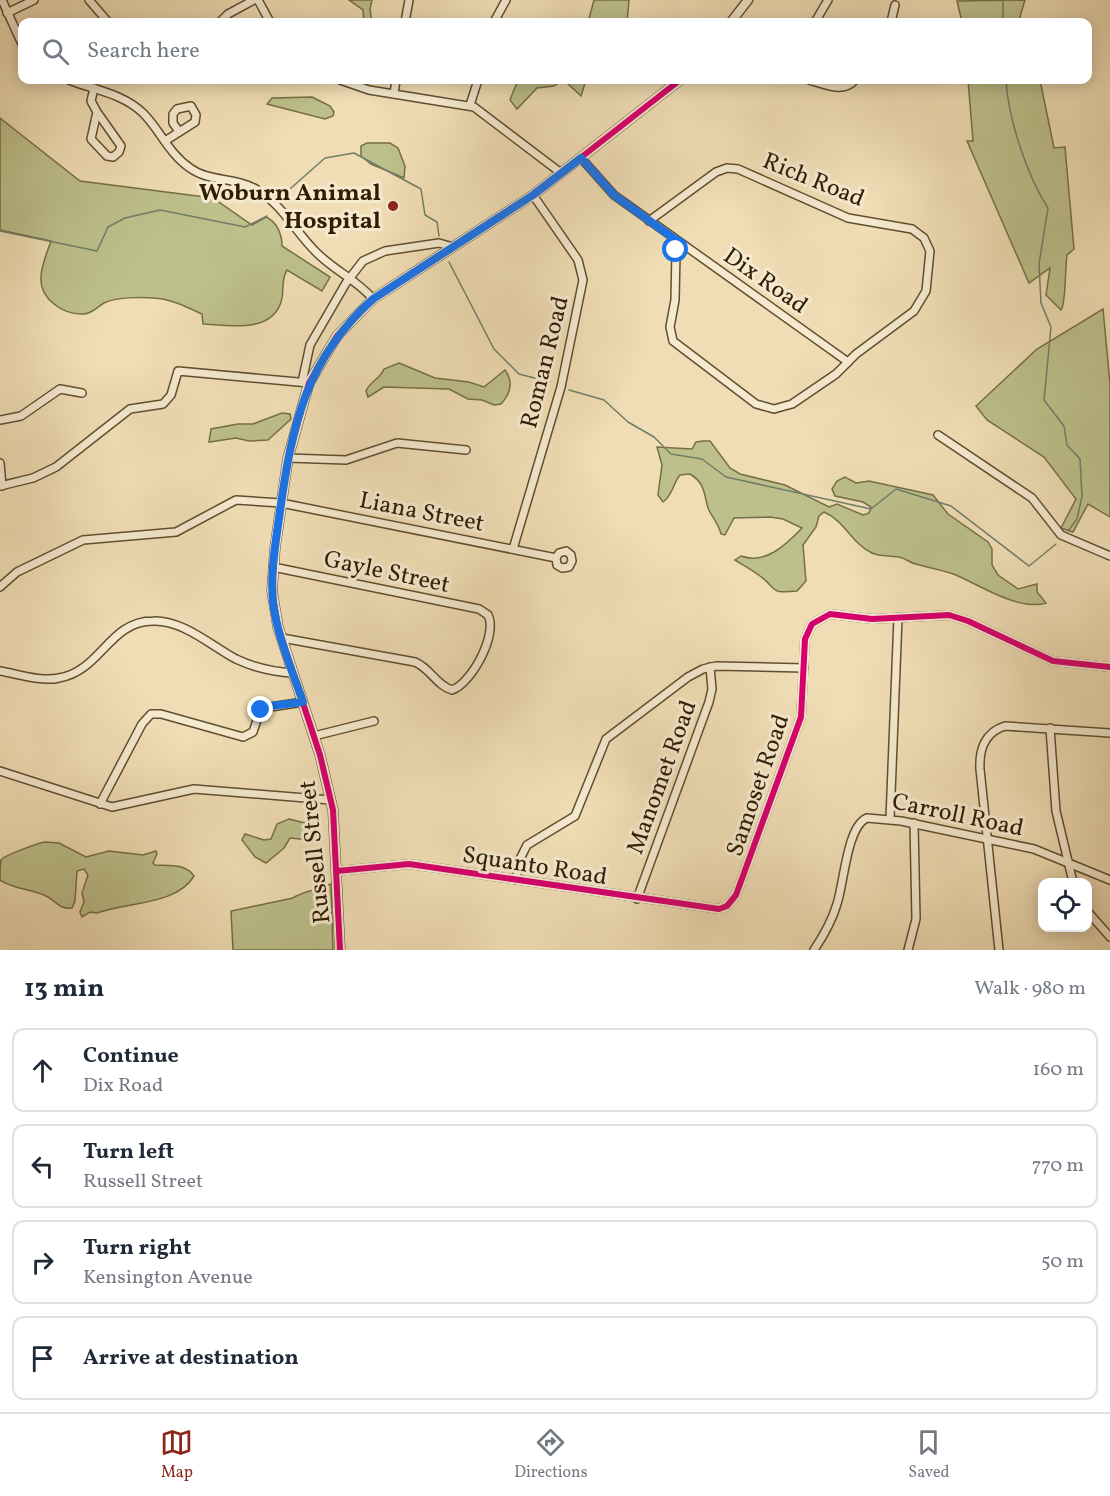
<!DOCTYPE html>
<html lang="en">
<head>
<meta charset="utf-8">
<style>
  :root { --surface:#fff; --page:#f2f2f3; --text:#1f2937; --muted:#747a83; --line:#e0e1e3; --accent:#8f2418 }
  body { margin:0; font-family:Vollkorn,serif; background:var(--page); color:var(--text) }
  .controls { position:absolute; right:18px; bottom:18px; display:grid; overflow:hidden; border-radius:12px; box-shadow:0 3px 15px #0003 }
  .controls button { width:54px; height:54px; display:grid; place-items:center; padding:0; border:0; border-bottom:2px solid var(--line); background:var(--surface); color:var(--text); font:30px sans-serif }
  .stop { position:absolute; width:18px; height:18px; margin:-14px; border:4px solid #1a73e8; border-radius:50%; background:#fff }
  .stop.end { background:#1a73e8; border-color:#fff; box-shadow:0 2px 6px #0008 }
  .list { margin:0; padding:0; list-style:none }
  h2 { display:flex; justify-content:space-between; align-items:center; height:78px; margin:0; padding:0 24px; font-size:26px }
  h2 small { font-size:20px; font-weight:400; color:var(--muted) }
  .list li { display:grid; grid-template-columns:39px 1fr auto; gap:18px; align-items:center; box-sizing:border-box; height:84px; margin:0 12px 12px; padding:0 12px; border:2px solid var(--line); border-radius:12px }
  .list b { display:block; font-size:22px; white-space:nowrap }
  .list p { margin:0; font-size:20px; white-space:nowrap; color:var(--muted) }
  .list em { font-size:20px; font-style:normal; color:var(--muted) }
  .icon { flex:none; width:33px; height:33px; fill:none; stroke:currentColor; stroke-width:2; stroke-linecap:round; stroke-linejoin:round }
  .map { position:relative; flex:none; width:1110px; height:950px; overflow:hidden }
  .search { position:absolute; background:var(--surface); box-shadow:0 3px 15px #0003; left:18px; right:18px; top:18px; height:66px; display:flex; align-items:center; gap:15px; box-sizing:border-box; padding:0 21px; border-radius:12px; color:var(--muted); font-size:22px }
  .sheet { height:462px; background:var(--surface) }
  nav { display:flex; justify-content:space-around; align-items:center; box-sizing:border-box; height:84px; border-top:2px solid var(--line); background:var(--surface); font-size:16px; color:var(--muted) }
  nav a { display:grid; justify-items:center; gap:3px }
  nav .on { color:var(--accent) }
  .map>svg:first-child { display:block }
  .green { fill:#bdc08b; stroke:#766f46; stroke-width:1.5 }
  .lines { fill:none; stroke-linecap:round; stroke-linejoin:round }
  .stream { stroke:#707d69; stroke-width:1.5 }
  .minor-casing { stroke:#604e2f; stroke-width:10 }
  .tertiary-casing { stroke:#604e2f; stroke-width:11 }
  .minor { stroke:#f5e9cf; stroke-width:7 }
  .tertiary { stroke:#f5e9cf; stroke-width:8 }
  .cycleway-casing { stroke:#f5e9cf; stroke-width:10 }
  .cycleway { stroke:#d6006c; stroke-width:6 }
  .route { stroke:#1a73e8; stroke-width:8 }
  .poi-dot { fill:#8f2418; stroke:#f5e9cf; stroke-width:2 }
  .labels { text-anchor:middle; stroke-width:6; stroke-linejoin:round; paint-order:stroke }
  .street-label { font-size:24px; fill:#301e02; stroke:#f5e9cf }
  .poi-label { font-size:24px; font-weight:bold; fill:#301e02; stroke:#f5e9cf; text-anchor:end }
</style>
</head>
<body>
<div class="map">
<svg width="1110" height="950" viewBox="0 0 1110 950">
  <rect width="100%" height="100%" fill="#f0ddb5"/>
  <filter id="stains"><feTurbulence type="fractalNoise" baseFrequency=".00333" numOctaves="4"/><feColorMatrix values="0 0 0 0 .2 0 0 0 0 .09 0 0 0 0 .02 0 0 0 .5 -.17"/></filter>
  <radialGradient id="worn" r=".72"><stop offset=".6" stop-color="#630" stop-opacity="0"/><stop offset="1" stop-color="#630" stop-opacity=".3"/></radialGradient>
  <g class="green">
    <polygon points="349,0 372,0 370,9 372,22 364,22 363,10"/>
    <polygon points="594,0 629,0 627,22 588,22"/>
    <polygon points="1025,0 1019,20 1022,22 962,22 957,1"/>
    <polygon points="518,80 586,80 581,96 567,83 560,82 554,86 537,88 517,109 510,100"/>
    <path d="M968 80H1040L1054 148 1065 147 1074 249 1067 255C1065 266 1066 305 1061 310L1046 295 1050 268 1029 283 967 141H973Z"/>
    <polygon points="312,97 330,106 334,112 333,116 325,119 267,104 272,98"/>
    <path d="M0 118 80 181 213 198 252 225 266 217C277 222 282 234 282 246L330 277 322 291 287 270C280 282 285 290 281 302 271 334 227 325 203 324L202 314C186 307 172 299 154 298 141 297 116 297 104 303 97 307 93 313 84 314 63 315 39 299 41 276 42 263 47 253 51 241L0 230Z"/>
    <polygon points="367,143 390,143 398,148 405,166 404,178 371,164 361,156 361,146"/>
    <polygon points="1103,309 1110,384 1110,517 1088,504 1073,532 1061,528 1076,499 1044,457 987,420 976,406 1037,349"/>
    <path d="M399 363 435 378 469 382 484 387 505 370C513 381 511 393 501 404L494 405 482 400 468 399 449 389 384 387 368 397 366 391C370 381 380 379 384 369Z"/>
    <polygon points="282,413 290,414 291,419 268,440 249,441 236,438 209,442 211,429 238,424 253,424"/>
    <path d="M703 441H710L730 468 740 474 785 485 829 507 837 504 863 515 869 513 871 507 863 502 835 496 832 489 837 481 845 477 856 483 869 481 933 495 948 514 988 542 992 549V565L998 575 1018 589 1037 584V592L1046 603C1019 611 981 586 956 575 944 570 929 568 916 564 910 563 905 558 899 557 890 555 881 557 872 553 852 544 845 521 824 512L819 516 816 527 803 545 806 581 797 591C768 594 778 589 760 576 752 570 743 565 735 560L741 556C765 565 786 545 802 528L783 519 770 517 734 518 725 535 721 534C718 522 711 516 708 508 704 494 705 483 690 474L680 475C673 483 673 495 663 502L658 495 662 465 657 447 692 449 696 442Z"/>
    <polygon points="289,819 305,823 318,832 317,836 310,840 290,838 284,848 266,863 255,857 242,840 245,834 264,840 271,839 277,824"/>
    <path d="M45 842 59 843 86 857 109 851 143 855 156 851 157 854 153 863 155 865C169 866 185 863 194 876 177 905 127 902 97 913L90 912 82 917 80 912 84 902 82 893 88 875 84 869 77 871 75 901 72 908C59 910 57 901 46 896 31 889 13 889 0 880 0 874 0 865 1 860 3 856 38 843 45 842Z"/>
    <path d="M331 884 333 950H233L231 911 293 898C300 892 320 889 331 884Z"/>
  </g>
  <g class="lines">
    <g class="stream">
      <polyline points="1003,0 1003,22"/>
      <path d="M1006 80C1008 118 1027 176 1048 208L1039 264 1041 303 1051 327 1044 400 1064 426 1067 445 1080 459 1082 496 1077 519 1068 531"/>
      <polyline points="282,196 325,158 354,153 421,189 425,215 437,222 439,236"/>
      <polyline points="0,231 97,251 108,227 125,218 160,210 245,227 267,216"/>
      <polyline points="449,262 494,349 519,374 550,382"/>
      <polyline points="569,390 604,400 628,422 654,437 671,454 702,459 726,477 871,509 896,489 951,506 1029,566 1056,544"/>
    </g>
    <g class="minor-casing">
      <g id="minor">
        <polyline points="2,0 22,44"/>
        <polyline points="89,0 108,22"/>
        <polyline points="258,0 270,22"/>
        <polyline points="7,13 34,0"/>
        <polyline points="220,22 228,14 254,0"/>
        <polyline points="405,22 409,0"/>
        <polyline points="494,22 506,0"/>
        <polyline points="815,22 828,0"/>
        <polyline points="891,22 895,5"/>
        <path d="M69 80C94 90 122 93 143 113 160 130 169 154 190 168 209 182 234 177 254 188 283 204 295 232 317 253 335 271 357 280 373 299"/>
        <polyline points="340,80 369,90 474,107 561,173"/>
        <path d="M809 80C824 84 843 94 855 80"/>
        <polyline points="94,88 91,101 97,112 91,139 107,156 113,157 119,152 121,146 97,112"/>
        <polyline points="394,94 396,80"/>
        <polyline points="470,105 478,80"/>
        <polyline points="165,141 195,122 196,115 191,106 177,109 173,114 173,123 178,130"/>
        <polyline points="581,158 614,195 848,362"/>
        <polyline points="649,221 716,172 727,168 738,169 848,218 912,229 924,238 930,251 926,291 914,311 856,354 836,374 792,404 774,409 756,404 673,341 670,327 675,300 676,253 680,243"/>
        <polyline points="302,382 310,345 346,283 363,261 385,251 439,243 453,247"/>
        <polyline points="0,420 21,416 60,389 82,393"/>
        <polyline points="938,435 1032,498 1061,535 1110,556"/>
        <polyline points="288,458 346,460 397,443 466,450"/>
        <polyline points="0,463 2,486"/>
        <polyline points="0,486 33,478 56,467 130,409 163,404 171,395 178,371 309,383"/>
        <polyline points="513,549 561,387 583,280 578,260 533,195"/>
        <path d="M273 567 479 609 488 615C498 634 472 683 452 690 437 686 430 668 415 662L282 638"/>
        <polyline points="0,587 17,572 83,540 176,532 236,500 281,503 556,558 557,565 562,568 569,567 572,561 571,555 566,551 559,553 556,558"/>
        <path d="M0 671C18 674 41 682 59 678 101 671 109 621 153 621 183 620 210 645 236 659 253 667 274 672 293 673"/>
        <polyline points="1050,728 1056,811 1073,882"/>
        <polyline points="314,736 374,721"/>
        <polyline points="0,771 112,807 194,789 330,800"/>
        <polyline points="100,804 142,724 151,714 161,714 243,737 253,732 259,714 264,708 303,702"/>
        <polyline points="890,819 898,618"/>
        <polyline points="337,871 409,864 719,909 727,906 736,895 801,717 805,639 812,624 830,614 872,619 949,615 968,621 1053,661 1110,667"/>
        <polyline points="516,880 520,859 527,845 575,816 606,739 688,677 703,669 716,666 804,668"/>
        <polyline points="637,899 709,702 712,689 710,667"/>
        <polyline points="1088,912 1110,937"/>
        <path d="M814 950C824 935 832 921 837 904 844 883 847 826 867 818L901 821 1034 849 1110 880"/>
        <polyline points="908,950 916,919 914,823"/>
        <path d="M999 950 980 769C979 750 985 732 1005 726L1110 733"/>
      </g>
    </g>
    <g class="tertiary-casing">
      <g id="tertiary">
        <polyline points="731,22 748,0"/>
        <polyline points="340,950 333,810 320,755 278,627 272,591 275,548 288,458 309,383 337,336 373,299 533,195 680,80"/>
      </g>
    </g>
    <use href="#minor" class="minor"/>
    <use href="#tertiary" class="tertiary"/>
    <g class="cycleway-casing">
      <g id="cycleway">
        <polyline points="337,871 409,864 719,909 727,906 736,895 801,717 805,639 812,624 830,614 872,619 949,615 968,621 1053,661 1110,667"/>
        <polyline points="340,950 333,810 320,755 278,627 272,591 275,548 288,458 309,383 337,336 373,299 533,195 680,80"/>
      </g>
    </g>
    <use href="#cycleway" class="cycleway"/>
  </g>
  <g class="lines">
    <path class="route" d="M261 710 270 706 303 702C292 670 277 636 273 602 270 572 276 541 280 511 292 425 306 359 373 299L533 195 581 158 614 195 680 243 676 250"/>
  </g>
  <circle class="poi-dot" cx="393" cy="206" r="6"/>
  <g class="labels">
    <g class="street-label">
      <text transform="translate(814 179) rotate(22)" y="8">Rich Road</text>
      <text transform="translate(766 280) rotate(35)" y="8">Dix Road</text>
      <text transform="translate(544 362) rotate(-76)" y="8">Roman Road</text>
      <text transform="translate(422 511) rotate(11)" y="8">Liana Street</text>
      <text transform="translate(387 571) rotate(12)" y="8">Gayle Street</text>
      <text transform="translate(661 777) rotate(-70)" y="8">Manomet Road</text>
      <text transform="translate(757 785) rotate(-71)" y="8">Samoset Road</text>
      <text transform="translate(958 814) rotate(12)" y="8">Carroll Road</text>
      <text transform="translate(314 852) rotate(-96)" y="8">Russell Street</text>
      <text transform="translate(535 865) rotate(9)" y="8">Squanto Road</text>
    </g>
    <g class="poi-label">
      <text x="381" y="200">Woburn Animal<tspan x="381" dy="28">Hospital</tspan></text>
    </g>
  </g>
  <rect width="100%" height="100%" filter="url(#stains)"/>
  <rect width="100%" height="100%" fill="url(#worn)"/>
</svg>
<div class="controls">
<button><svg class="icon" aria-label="locate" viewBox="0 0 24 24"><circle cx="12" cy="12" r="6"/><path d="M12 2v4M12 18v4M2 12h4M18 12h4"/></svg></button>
</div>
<div class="stop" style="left:676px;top:250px"></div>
<div class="stop end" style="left:261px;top:710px"></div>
<div class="search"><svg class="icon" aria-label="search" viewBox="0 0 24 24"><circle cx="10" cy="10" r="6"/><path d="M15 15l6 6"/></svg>Search here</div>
</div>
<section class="sheet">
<h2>13 min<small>Walk · 980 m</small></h2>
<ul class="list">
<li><svg class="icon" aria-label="ahead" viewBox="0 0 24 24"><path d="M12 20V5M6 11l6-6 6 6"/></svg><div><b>Continue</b><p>Dix Road</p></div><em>160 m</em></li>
<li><svg class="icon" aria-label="left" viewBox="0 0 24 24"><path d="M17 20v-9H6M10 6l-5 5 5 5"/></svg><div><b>Turn left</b><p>Russell Street</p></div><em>770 m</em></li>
<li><svg class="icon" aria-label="right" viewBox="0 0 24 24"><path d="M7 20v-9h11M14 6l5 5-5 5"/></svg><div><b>Turn right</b><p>Kensington Avenue</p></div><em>50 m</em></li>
<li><svg class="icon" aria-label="arrive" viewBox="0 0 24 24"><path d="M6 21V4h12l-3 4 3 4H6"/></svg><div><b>Arrive at destination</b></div></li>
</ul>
</section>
<nav>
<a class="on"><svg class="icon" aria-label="map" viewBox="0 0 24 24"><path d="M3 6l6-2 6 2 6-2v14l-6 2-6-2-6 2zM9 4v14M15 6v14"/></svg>Map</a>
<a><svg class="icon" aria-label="directions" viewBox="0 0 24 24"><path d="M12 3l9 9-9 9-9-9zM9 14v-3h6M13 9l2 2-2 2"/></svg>Directions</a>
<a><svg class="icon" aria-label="saved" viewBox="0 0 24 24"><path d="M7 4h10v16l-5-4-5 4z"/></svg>Saved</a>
</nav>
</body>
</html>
